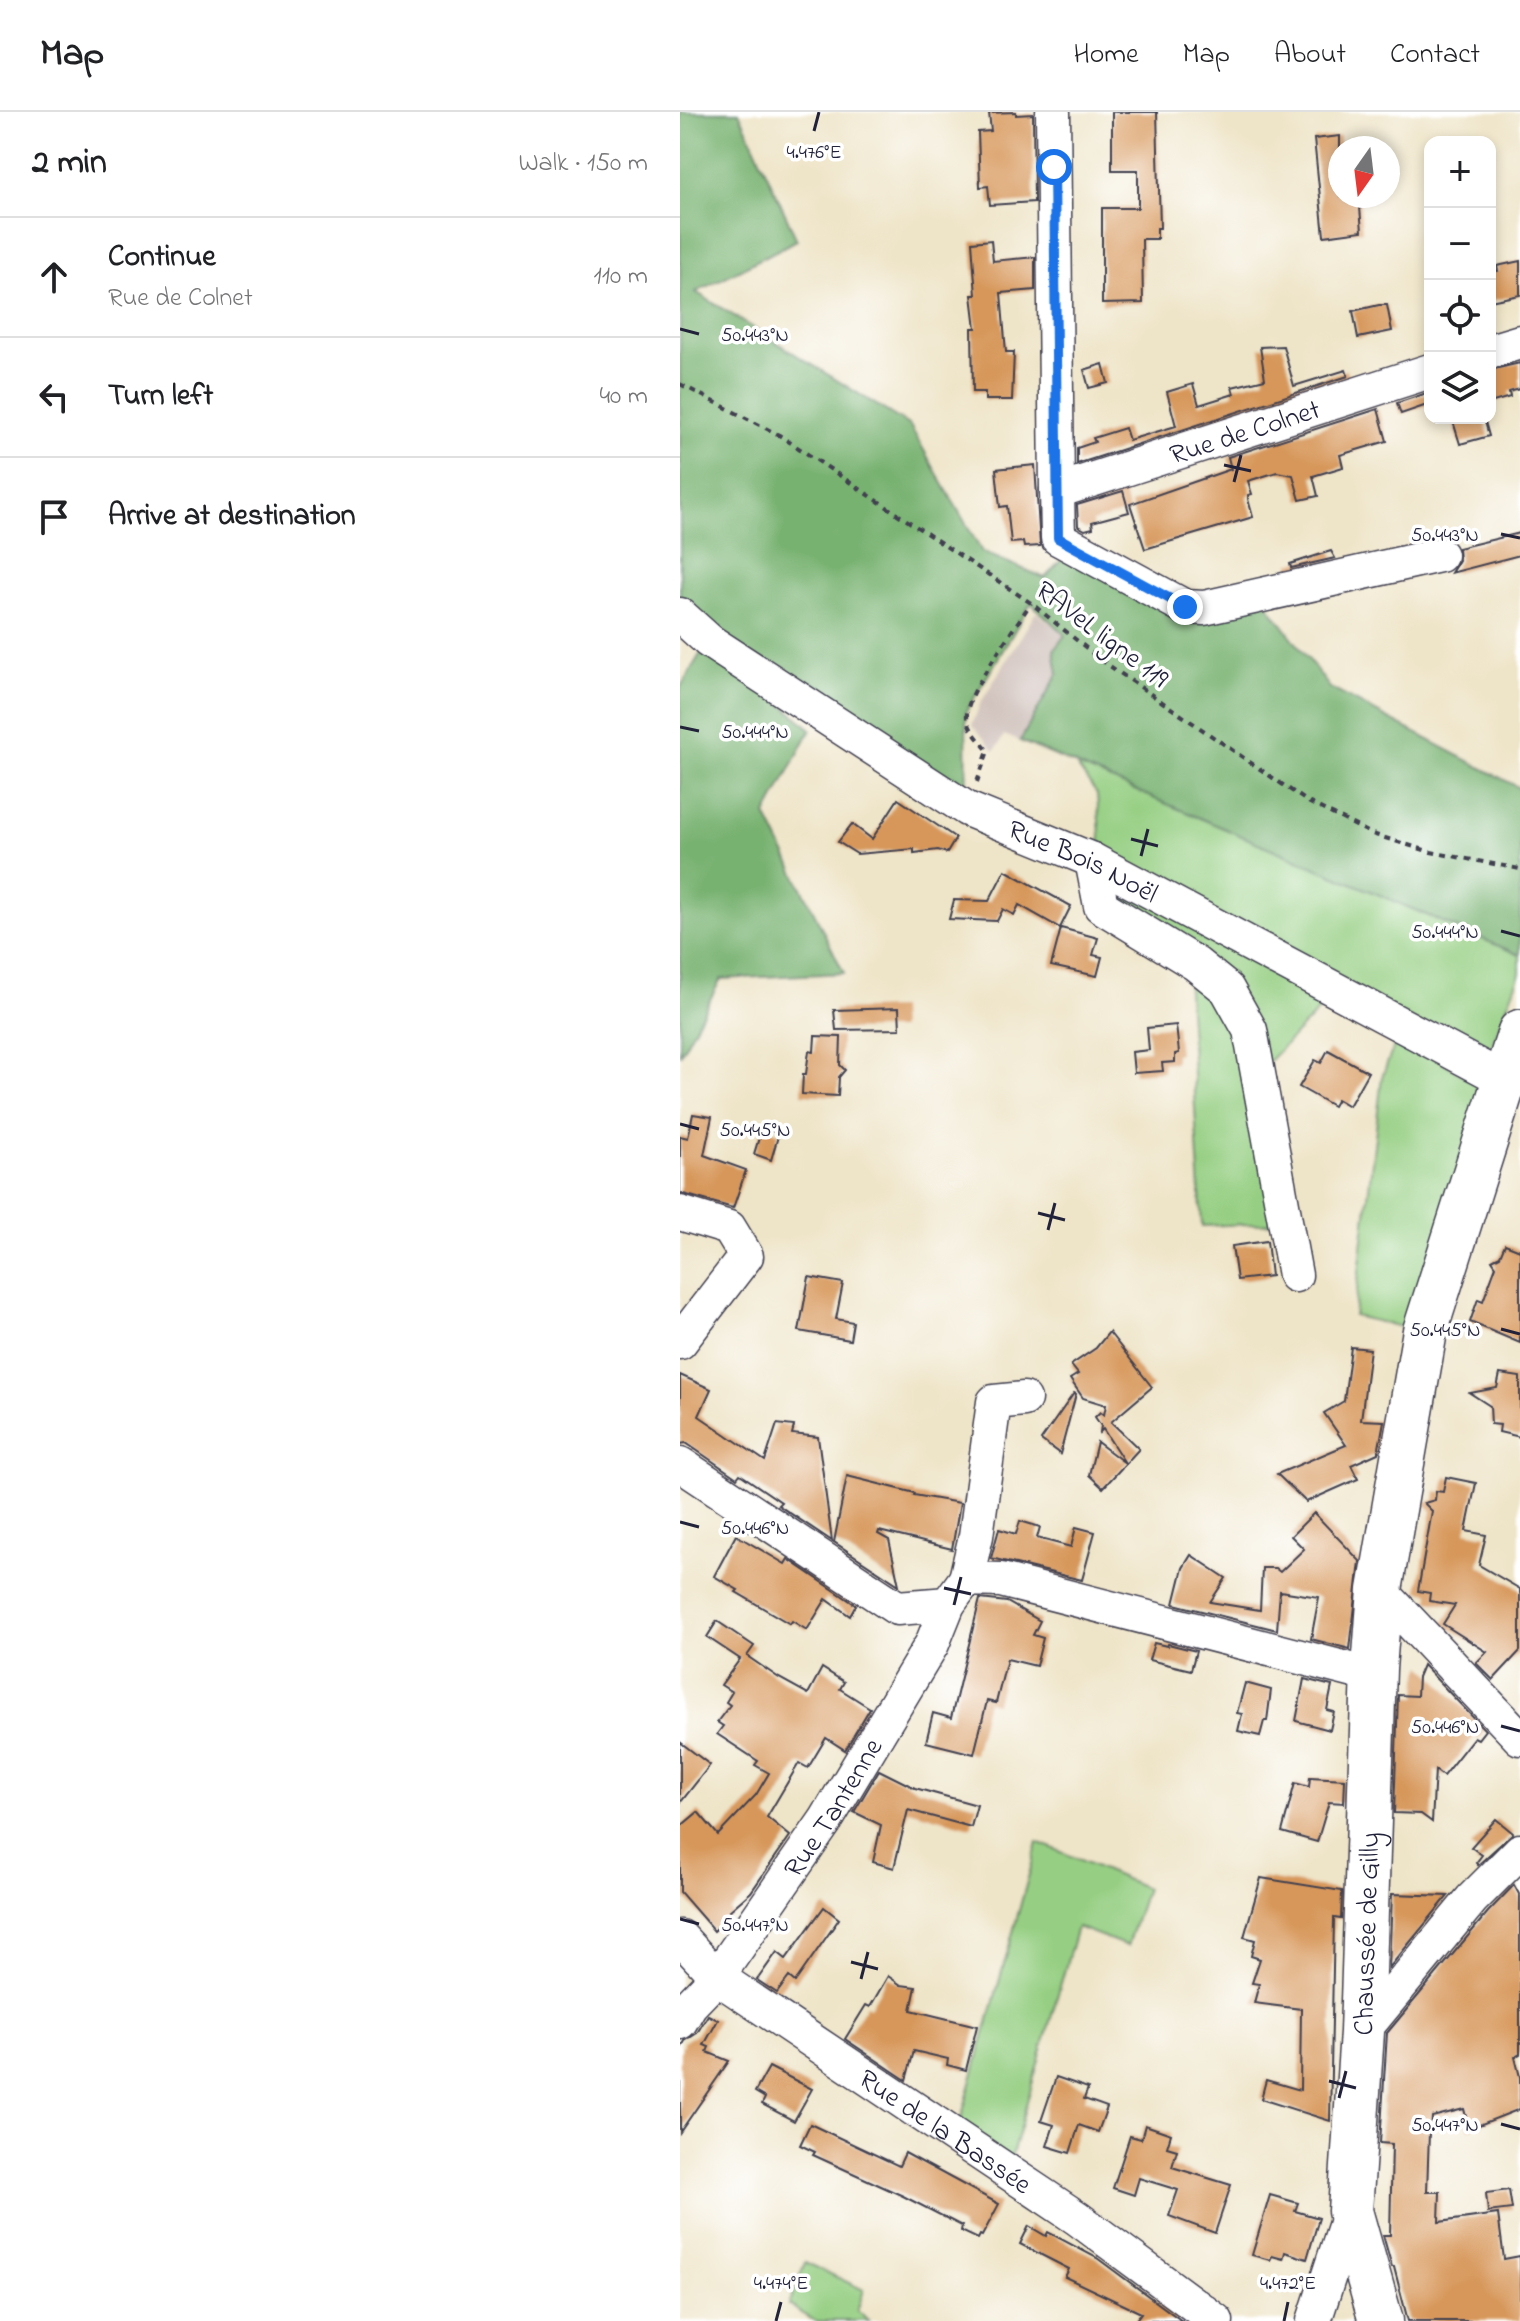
<!DOCTYPE html>
<html lang="en">
<head>
<meta charset="utf-8">
<style>
  :root { --surface:#fff; --page:#f2f2f2; --text:#202124; --muted:#757577; --line:#e0e0e0 }
  body { margin:0; font-family:"Indie Flower",sans-serif; background:var(--page); color:var(--text) }
  .controls { position:absolute; right:24px; top:24px; display:grid; overflow:hidden; border-radius:16px; box-shadow:0 4px 12px #0003 }
  .controls button { width:72px; height:72px; display:grid; place-items:center; padding:0; border:0; border-bottom:2px solid var(--line); background:var(--surface); color:var(--text); font:40px sans-serif }
  .compass { position:absolute; left:648px; top:24px; width:72px; height:72px; border-radius:50%; background:var(--surface); box-shadow:0 4px 12px #0003; rotate:194deg }
  .stop { position:absolute; width:24px; height:24px; margin:-18px; border:6px solid #1a73e8; border-radius:50%; background:#fff }
  .stop.end { background:#1a73e8; border-color:#fff; box-shadow:0 2px 8px #0008 }
  .list { margin:0; padding:0; list-style:none }
  h2 { display:flex; justify-content:space-between; align-items:center; height:104px; margin:0; padding:0 32px; font-size:34px }
  h2 small { font-size:26px; font-weight:400; color:var(--muted) }
  .list li { display:grid; grid-template-columns:52px 1fr auto; gap:24px; align-items:center; box-sizing:border-box; height:120px; padding:0 32px; border-top:2px solid var(--line) }
  .list b { display:block; font-size:30px; white-space:nowrap }
  .list p { margin:0; font-size:26px; white-space:nowrap; color:var(--muted) }
  .list em { font-size:26px; font-style:normal; color:var(--muted) }
  .icon { flex:none; width:44px; height:44px; fill:none; stroke:currentColor; stroke-width:2; stroke-linecap:round; stroke-linejoin:round }
  .map { position:relative; flex:none; width:840px; height:2209px; overflow:hidden }
  header { display:flex; align-items:center; gap:48px; box-sizing:border-box; height:112px; padding:0 40px; background:var(--surface); border-bottom:2px solid var(--line) }
  header strong { font-size:38px }
  nav { display:flex; gap:44px; margin-inline-start:auto; font-size:28px }
  main { display:flex }
  aside { flex:1; background:var(--surface) }
  .map>svg:first-child { display:block }
  .industrial { fill:#cfc0ba }
  .green { fill:#96cf83; stroke:#5c785f; stroke-width:2 }
  .forest { fill:#78b271; stroke:#4d6a56; stroke-width:2 }
  .building { fill:#d7975a }
  .lines { fill:none; stroke-linecap:round; stroke-linejoin:round }
  .minor-casing { stroke:#413f50; stroke-width:37 }
  .major-casing { stroke:#413f50; stroke-width:47 }
  .path { stroke:#413f50; stroke-width:4; stroke-dasharray:6 6; stroke-linecap:butt }
  .minor { stroke:#fff; stroke-width:34 }
  .major { stroke:#fff; stroke-width:44 }
  .route { stroke:#1a73e8; stroke-width:10 }
  .ticks { fill:none; stroke:#22223b; stroke-width:3 }
  .labels { text-anchor:middle; stroke-width:7; stroke-linejoin:round; paint-order:stroke }
  .street-label { font-size:28px; fill:#22223b; stroke:#fff }
  .ticks-label { font-size:20px; text-anchor:middle; fill:#22223b; stroke:#fff; stroke-width:7; stroke-linejoin:round; paint-order:stroke }
</style>
</head>
<body>
<header>
<strong>Map</strong>
<nav><a>Home</a><a>Map</a><a>About</a><a>Contact</a></nav>
</header>
<main>
<aside>
<h2>2 min<small>Walk · 150 m</small></h2>
<ul class="list">
<li><svg class="icon" aria-label="ahead" viewBox="0 0 24 24"><path d="M12 20V5M6 11l6-6 6 6"/></svg><div><b>Continue</b><p>Rue de Colnet</p></div><em>110 m</em></li>
<li><svg class="icon" aria-label="left" viewBox="0 0 24 24"><path d="M17 20v-9H6M10 6l-5 5 5 5"/></svg><div><b>Turn left</b></div><em>40 m</em></li>
<li><svg class="icon" aria-label="arrive" viewBox="0 0 24 24"><path d="M6 21V4h12l-3 4 3 4H6"/></svg><div><b>Arrive at destination</b></div></li>
</ul>
</aside>
<div class="map">
<svg width="840" height="2209" viewBox="0 0 840 2209">
  <rect width="100%" height="100%" fill="#fff"/>
  <filter id="ink" filterUnits="userSpaceOnUse"><feTurbulence type="fractalNoise" baseFrequency=".0125" numOctaves="2"/><feDisplacementMap in="SourceGraphic" scale="16" xChannelSelector="R" yChannelSelector="G"/><feConvolveMatrix kernelMatrix="1 2 1 2 8 2 1 2 1" color-interpolation-filters="sRGB"/></filter>
  <filter id="wash" filterUnits="userSpaceOnUse"><feTurbulence type="fractalNoise" baseFrequency=".006" numOctaves="4" result="noise"/><feDisplacementMap in="SourceGraphic" scale="32" xChannelSelector="R" yChannelSelector="G"/><feGaussianBlur stdDeviation="1.8" result="paint"/><feColorMatrix in="noise" values="0 0 0 0 0 0 0 0 0 0 0 0 0 0 0 0 0 1.4 0 .05"/><feComposite in="paint" operator="in"/></filter>
  <g filter="url(#wash)">
    <rect width="100%" height="100%" fill="#eee4c7"/>
    <polygon class="industrial" points="356,500 385,523 374,538 378,562 340,629 324,623 315,639 292,613 300,592"/>
    <g class="green">
      <polygon points="396,653 840,843 840,861 803,956 421,736 417,682"/>
      <polygon points="412,748 653,884 578,960 597,1111 522,1114 506,846 421,794"/>
      <polygon points="719,921 796,972 800,995 739,1219 674,1204 702,965"/>
      <polygon points="358,1730 466,1776 447,1834 397,1815 327,2060 276,2025"/>
      <polygon points="125,2150 184,2178 177,2199 189,2209 135,2209 109,2193"/>
    </g>
    <polygon class="forest" points="0,0 59,0 117,128 16,180 230,314 302,440 365,466 393,435 520,496 585,489 650,576 840,676 840,843 340,629 378,562 374,538 385,523 351,491 286,600 287,697 36,535 131,617 86,703 164,861 41,867 0,943 0,576 28,529 0,502"/>
    <g id="blocks">
      <g class="building">
        <polygon points="336,0 336,3 353,2 354,90 310,93 308,74 300,75 298,20 311,19 309,1"/>
        <polygon points="432,0 477,0 480,116 477,116 477,127 462,127 463,191 422,192 422,96 458,96 458,58 432,58"/>
        <polygon points="660,24 660,84 679,84 682,119 644,124 634,27"/>
        <polygon points="311,128 313,149 355,145 355,178 321,181 326,240 334,240 332,288 305,288 305,280 293,280 292,216 296,216 292,183 296,183 292,130"/>
        <polygon points="840,149 840,183 810,189 810,160 818,159 817,154"/>
        <polygon points="699,193 707,193 712,219 678,226 673,199"/>
        <polygon points="603,234 614,274 666,258 668,264 397,352 397,336 415,330 413,326 445,316 449,328 496,314 487,280 513,272 519,293 554,282 552,275 585,267 580,235"/>
        <polygon points="840,251 840,277 829,280 830,285 810,291 810,258"/>
        <polygon points="423,252 428,271 409,276 404,258"/>
        <polygon points="750,280 750,292 721,302 717,291"/>
        <polygon points="698,297 707,329 660,343 663,355 633,364 638,384 620,388 613,363 597,360 568,369 572,382 568,383 568,387 573,405 465,437 450,392 551,357 548,345"/>
        <polygon points="772,306 804,306 809,324 780,332"/>
        <polygon points="355,353 360,434 344,435 343,430 331,431 327,394 320,395 316,357"/>
        <polygon points="443,379 449,400 412,410 413,416 405,418 398,414 397,393"/>
        <polygon points="840,421 840,443 771,461 779,448 778,436"/>
        <polygon points="651,439 655,446 611,456 610,452"/>
        <polygon points="218,687 276,726 267,741 258,738 234,741 234,737 177,742 158,730 172,712 192,727"/>
        <polygon points="325,758 391,794 380,816 339,793 334,803 323,797 317,809 269,807 274,788 309,789"/>
        <polygon points="381,816 418,826 413,843 422,845 417,864 371,854"/>
        <polygon points="219,896 220,917 156,918 154,898"/>
        <polygon points="496,913 499,941 495,942 495,950 482,951 483,959 454,961 452,940 469,938 467,916"/>
        <polygon points="135,924 161,925 160,953 165,958 159,965 158,984 122,982 123,962 126,962 129,939 134,940"/>
        <polygon points="648,938 688,960 669,994 657,987 653,994 619,975 635,948 641,951"/>
        <polygon points="13,1002 32,1005 24,1043 66,1058 53,1096 0,1081 0,1024 8,1026"/>
        <polygon points="82,1016 99,1021 91,1048 74,1042"/>
        <polygon points="587,1129 591,1164 557,1168 552,1134"/>
        <polygon points="825,1132 840,1138 840,1231 790,1210 798,1187 803,1189 816,1154 812,1148 820,1144"/>
        <polygon points="129,1165 163,1171 156,1207 173,1210 170,1228 119,1219"/>
        <polygon points="429,1220 472,1275 431,1310 459,1337 423,1376 409,1363 417,1330 445,1351 423,1317 420,1320 421,1314 415,1305 420,1300 424,1303 426,1293 403,1286 390,1267 398,1262 391,1253 416,1236"/>
        <polygon points="671,1235 690,1237 681,1308 704,1309 698,1341 671,1353 678,1367 626,1390 597,1362 666,1333 644,1301 664,1289"/>
        <polygon points="820,1262 840,1265 840,1325 819,1320 820,1313 811,1312 810,1294 790,1281 817,1276"/>
        <polygon points="0,1263 31,1277 19,1304 85,1349 97,1312 114,1314 112,1322 138,1325 152,1429 98,1393 101,1390 60,1362 57,1366 6,1331 0,1332"/>
        <polygon points="394,1281 396,1282 380,1342 361,1328"/>
        <polygon points="167,1364 235,1381 234,1383 280,1391 272,1437 199,1419 198,1422 209,1428 219,1473 154,1430"/>
        <polygon points="766,1365 796,1371 786,1419 806,1423 799,1453 840,1477 840,1539 813,1568 796,1551 807,1540 763,1512 775,1493 749,1489 750,1481 738,1479 752,1399 744,1391 755,1388 756,1379 763,1380"/>
        <polygon points="634,1401 680,1449 670,1537 631,1527 639,1485 600,1479 597,1518 494,1492 503,1456 511,1443 546,1466 530,1490 580,1498 582,1456 595,1456 600,1460 624,1437 611,1424"/>
        <polygon points="340,1409 360,1415 357,1426 391,1435 396,1415 415,1420 402,1468 311,1446 319,1417 336,1422"/>
        <polygon points="56,1423 105,1452 108,1447 176,1493 170,1504 146,1487 127,1518 112,1509 110,1512 56,1480 58,1478 34,1464"/>
        <polygon points="300,1487 327,1490 360,1509 353,1523 363,1526 356,1554 327,1547 316,1591 307,1589 294,1642 246,1630 253,1601 271,1606"/>
        <polygon points="37,1509 74,1534 67,1544 99,1566 128,1582 142,1556 164,1570 160,1577 190,1596 165,1638 146,1626 128,1656 119,1651 87,1705 110,1724 71,1780 49,1799 52,1802 34,1819 0,1780 0,1715 18,1700 38,1723 76,1683 89,1661 75,1653 78,1649 37,1622 43,1614 37,1610 50,1593 46,1590 52,1580 41,1573 60,1547 27,1525"/>
        <polygon points="474,1531 487,1534 488,1532 516,1539 511,1558 469,1548"/>
        <polygon points="743,1553 805,1618 798,1627 794,1625 763,1664 755,1658 752,1710 741,1702 714,1701 718,1583 737,1584 738,1565"/>
        <polygon points="624,1567 652,1574 647,1598 654,1600 650,1618 616,1609"/>
        <polygon points="565,1571 591,1578 587,1609 584,1609 580,1624 558,1619 562,1602 557,1601"/>
        <polygon points="0,1630 30,1653 0,1691"/>
        <polygon points="199,1658 235,1676 297,1693 291,1715 228,1698 214,1756 193,1750 201,1713 174,1700"/>
        <polygon points="630,1665 665,1667 664,1691 649,1690 637,1730 602,1720 615,1671 629,1675"/>
        <polygon points="816,1707 833,1721 798,1753 796,1751 802,1743 791,1735"/>
        <polygon points="581,1766 662,1779 661,1807 654,1806 650,2009 581,1987 586,1968 620,1978 621,1897 574,1891 579,1872 572,1871 580,1847 571,1844 575,1828 564,1825"/>
        <polygon points="834,1773 840,1784 840,1942 835,1945 840,1965 840,1997 789,2017 784,1997 752,2005 751,2020 749,2020 747,2080 760,2080 759,2110 818,2102 824,2147 840,2144 840,2209 728,2209 714,2155 712,2155 703,2123 710,2123 712,2032 700,2031 707,1921 808,1800"/>
        <polygon points="712,1782 768,1784 709,1856"/>
        <polygon points="144,1795 159,1807 115,1870 109,1865 97,1881 77,1868 97,1840 106,1847"/>
        <polygon points="208,1864 221,1873 236,1875 231,1898 297,1914 286,1958 267,1953 268,1947 234,1939 226,1968 165,1927 186,1893 190,1895"/>
        <polygon points="28,1903 38,1908 24,1933 29,1935 27,1940 49,1949 0,2020 0,1938 5,1929 17,1921"/>
        <polygon points="89,1955 132,1977 114,2009 82,1992 85,1986 75,1980"/>
        <polygon points="376,1965 408,1976 404,1987 427,1995 418,2020 399,2013 390,2041 367,2034 374,2013 361,2009"/>
        <polygon points="130,2012 219,2054 225,2041 319,2092 302,2124 300,2123 298,2127 281,2119 282,2114 223,2084 133,2043 135,2040 120,2033"/>
        <polygon points="465,2013 491,2022 487,2035 497,2038 492,2055 551,2073 535,2121 489,2104 498,2078 459,2066 454,2083 433,2076 450,2024 461,2027"/>
        <polygon points="829,2078 832,2097 808,2100 806,2081"/>
        <polygon points="590,2083 618,2091 615,2099 639,2106 627,2147 605,2140 603,2147 592,2144 590,2148 572,2143"/>
        <polygon points="349,2114 366,2124 368,2120 417,2146 502,2209 455,2209 461,2201 385,2165 389,2157 340,2132"/>
      </g>
    </g>
  </g>
  <g filter="url(#ink)">
    <use href="#blocks" fill-opacity="0" stroke="#413f50" stroke-width="2"/>
    <g class="lines">
      <g class="minor-casing">
        <g id="minor">
          <path id="s1" d="M373 0 377 379 750 259"/>
          <polyline points="810,239 840,230"/>
          <polyline points="377,379 378,426 505,495 524,496 760,443"/>
          <path id="s2" d="M0 503 29 529 287 697 412 748 823 967"/>
          <polyline points="412,748 421,794 516,852 547,877 570,918 615,1163"/>
          <polyline points="0,1101 49,1116 66,1144 0,1230"/>
          <polyline points="0,1352 217,1496 268,1492"/>
          <polyline points="286,1467 296,1424 314,1290 344,1287"/>
          <polyline points="700,1478 840,1626"/>
          <path id="s3" d="M0 1825 37 1865 397 2106 536 2209"/>
          <path id="s4" d="M0 1910 10 1893 37 1865 146 1708 252 1532 268 1492 286 1467 321 1468 694 1564"/>
          <polyline points="682,1920 792,1787 840,1739"/>
          <polyline points="634,2209 670,2099"/>
        </g>
      </g>
      <g class="major-casing">
        <g id="major">
          <path id="s5" d="M701 2209 670 2099 682 1920 694 1557 700 1478 745 1219 840 920"/>
        </g>
      </g>
      <g class="path">
        <polyline points="0,272 99,323 351,491 421,548 628,690 692,722 751,740 840,757"/>
        <path d="M297 670 308 639C300 628 286 616 287 601 288 579 337 512 351 491"/>
      </g>
      <use href="#minor" class="minor"/>
      <use href="#major" class="major"/>
    </g>
  </g>
  <g class="lines" filter="url(#ink)">
    <polyline class="route" points="374,55 378,426 505,495"/>
  </g>
  <path class="ticks" d="M134 19 139 0M0 217 19 222M544 353 571 359M554 370 561 343M821 422 840 426M0 615 19 619M451 727 478 734M461 744 468 717M821 819 840 824M0 1012 19 1017M358 1101 385 1108M368 1118 375 1091M821 1217 840 1222M0 1410 19 1415M264 1476 291 1482M274 1493 281 1465M821 1614 840 1619M0 1807 19 1812M171 1850 198 1857M181 1867 188 1840M649 1969 676 1976M659 1986 666 1959M821 2012 840 2017M96 2209 101 2190M604 2209 608 2190"/>
  <g class="labels">
    <g class="street-label">
      <text dy="10" stroke="none"><textPath href="#s1" startOffset="576">Rue de Colnet</textPath></text>
      <text transform="translate(423 521) rotate(37)" y="10">RAVeL ligne 119</text>
      <text dy="10" stroke="none"><textPath href="#s2" startOffset="474">Rue Bois Noël</textPath></text>
      <text dy="10" stroke="none"><textPath href="#s4" startOffset="264">Rue Tantenne</textPath></text>
      <text dy="10" stroke="none"><textPath href="#s5" startOffset="392">Chaussée de Gilly</textPath></text>
      <text dy="10" stroke="none"><textPath href="#s3" startOffset="330">Rue de la Bassée</textPath></text>
    </g>
  </g>
  <g class="ticks-label">
    <text x="134" y="46">4.476°E</text>
    <text x="75" y="229">50.443°N</text>
    <text x="765" y="429">50.443°N</text>
    <text x="75" y="626">50.444°N</text>
    <text x="765" y="826">50.444°N</text>
    <text x="75" y="1024">50.445°N</text>
    <text x="765" y="1224">50.445°N</text>
    <text x="75" y="1422">50.446°N</text>
    <text x="765" y="1621">50.446°N</text>
    <text x="75" y="1819">50.447°N</text>
    <text x="765" y="2019">50.447°N</text>
    <text x="101" y="2177">4.474°E</text>
    <text x="608" y="2177">4.472°E</text>
  </g>
</svg>
<div class="controls">
<button>+</button>
<button>−</button>
<button><svg class="icon" aria-label="locate" viewBox="0 0 24 24"><circle cx="12" cy="12" r="6"/><path d="M12 2v4M12 18v4M2 12h4M18 12h4"/></svg></button>
<button><svg class="icon" aria-label="layers" viewBox="0 0 24 24"><path d="M12 4l9 5-9 5-9-5zM3 14l9 5 9-5"/></svg></button>
</div>
<svg class="compass" viewBox="-18 -18 36 36"><path d="M0-13l5 13h-10z" fill="#e53935"/><path d="M0 13l5-13h-10z" fill="#757577"/></svg>
<div class="stop" style="left:374px;top:55px"></div>
<div class="stop end" style="left:505px;top:495px"></div>
</div>
</main>
</body>
</html>
